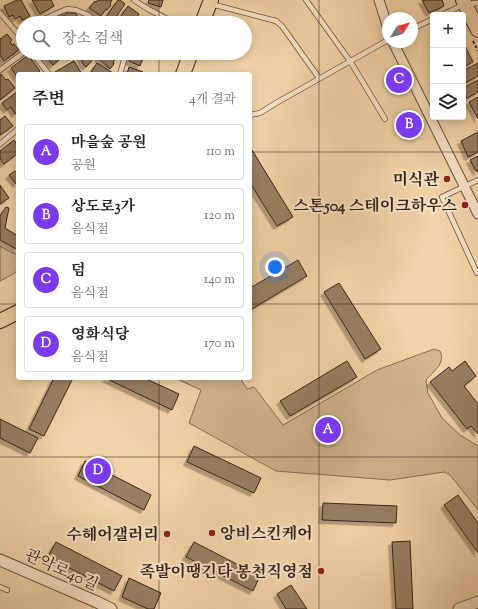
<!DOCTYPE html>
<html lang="ko">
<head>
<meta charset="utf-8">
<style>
  :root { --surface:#fff; --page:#f6f6f6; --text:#202124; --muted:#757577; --line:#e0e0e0; --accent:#7c3aed }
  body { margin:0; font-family:"Sorts Mill Goudy","Noto Serif KR",serif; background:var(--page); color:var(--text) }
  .controls { position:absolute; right:12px; top:12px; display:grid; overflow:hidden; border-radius:4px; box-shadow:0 2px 10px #0003 }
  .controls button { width:36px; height:36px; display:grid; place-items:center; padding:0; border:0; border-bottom:1px solid var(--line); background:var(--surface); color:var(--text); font:20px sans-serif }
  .compass { position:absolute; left:382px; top:12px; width:36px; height:36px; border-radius:50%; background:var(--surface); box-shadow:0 2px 10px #0003; rotate:53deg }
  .you { position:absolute; left:275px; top:267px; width:14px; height:14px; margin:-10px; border:3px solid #fff; border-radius:50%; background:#1a73e8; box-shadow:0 0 0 6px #1a73e833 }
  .badge { display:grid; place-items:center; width:26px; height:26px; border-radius:50%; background:var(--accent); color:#fff; font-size:13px; font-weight:700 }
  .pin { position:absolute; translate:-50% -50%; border:2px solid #fff; box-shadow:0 1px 4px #0006 }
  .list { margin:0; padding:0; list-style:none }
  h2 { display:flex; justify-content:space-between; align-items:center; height:52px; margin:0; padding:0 16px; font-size:17px }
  h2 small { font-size:13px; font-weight:400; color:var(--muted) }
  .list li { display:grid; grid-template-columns:26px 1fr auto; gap:12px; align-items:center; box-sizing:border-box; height:56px; margin:0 8px 8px; padding:0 8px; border:1px solid var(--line); border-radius:4px }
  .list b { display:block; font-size:15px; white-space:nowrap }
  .list p { margin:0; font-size:13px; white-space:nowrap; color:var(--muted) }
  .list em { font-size:13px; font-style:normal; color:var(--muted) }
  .icon { flex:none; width:22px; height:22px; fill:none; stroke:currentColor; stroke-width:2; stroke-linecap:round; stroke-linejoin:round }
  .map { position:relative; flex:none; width:478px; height:609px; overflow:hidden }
  .search { position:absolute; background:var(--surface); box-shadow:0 2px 10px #0003; left:16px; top:16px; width:236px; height:44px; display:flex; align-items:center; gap:10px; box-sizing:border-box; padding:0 14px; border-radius:22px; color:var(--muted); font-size:15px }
  .panel { position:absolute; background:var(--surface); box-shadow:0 2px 10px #0003; left:16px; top:72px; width:236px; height:308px; border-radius:4px }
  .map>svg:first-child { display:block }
  .green { fill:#d3b58f; stroke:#846c55 }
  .building { fill:#987f64; stroke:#35241b; filter:url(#shadow) }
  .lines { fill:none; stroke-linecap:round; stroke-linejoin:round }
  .service-casing { stroke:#64503e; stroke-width:6 }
  .minor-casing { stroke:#64503e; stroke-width:11 }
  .tertiary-casing { stroke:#64503e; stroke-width:13 }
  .primary-casing { stroke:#35241b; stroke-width:16 }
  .path { stroke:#35241b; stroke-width:2; stroke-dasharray:3 2; stroke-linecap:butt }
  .service { stroke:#f7e2c6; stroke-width:4.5 }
  .minor { stroke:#f7e2c6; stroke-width:9 }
  .tertiary { stroke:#f7e2c6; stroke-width:11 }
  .primary { stroke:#f3d3a7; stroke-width:14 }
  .grid { fill:none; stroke:#35241b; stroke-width:1; stroke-opacity:0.55 }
  .poi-dot { fill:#8f2418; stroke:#f7e2c6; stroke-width:1.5 }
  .labels { text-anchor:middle; stroke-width:4; stroke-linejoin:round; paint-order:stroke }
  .poi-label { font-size:16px; font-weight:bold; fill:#35241b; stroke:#f7e2c6; text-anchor:end }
  .street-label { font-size:16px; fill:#35241b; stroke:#f7e2c6 }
</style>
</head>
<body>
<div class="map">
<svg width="478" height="609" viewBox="0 0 478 609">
  <defs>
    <filter id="shadow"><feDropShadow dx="-3.5" dy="3.5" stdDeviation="0" flood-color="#0004"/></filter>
  </defs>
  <rect width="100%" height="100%" fill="#f3d3a7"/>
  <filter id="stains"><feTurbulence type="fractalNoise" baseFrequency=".005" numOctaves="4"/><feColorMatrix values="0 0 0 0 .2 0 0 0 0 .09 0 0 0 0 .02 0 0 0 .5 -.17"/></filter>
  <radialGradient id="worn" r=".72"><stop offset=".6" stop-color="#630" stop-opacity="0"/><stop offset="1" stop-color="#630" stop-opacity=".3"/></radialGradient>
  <g class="green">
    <polygon points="0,246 10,252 18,255 18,270 13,274 0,281"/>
    <path d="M434 349 440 351C446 363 434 371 426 380L428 393 442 418 460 435 478 446V510L450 475 444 472 390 480 276 471 189 423 201 390 175 378H240L247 389 254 387 283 425 377 370Z"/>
  </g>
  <g class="building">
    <polygon points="17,0 21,0 30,16 22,20 20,16 15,19 13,15 9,17 4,6"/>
    <polygon points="32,0 51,0 54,6 40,14"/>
    <polygon points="98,0 112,0 110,4 111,5 107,10 106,9 101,16 89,8 95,1 96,2"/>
    <polygon points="118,0 120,0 125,4 112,23 105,18"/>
    <polygon points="149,0 163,0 161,7 148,3"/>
    <polygon points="422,0 442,0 444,6 429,13"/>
    <polygon points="128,6 139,14 133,23 116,23"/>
    <polygon points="66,13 75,13 84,23 58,23 55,19 60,14 61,15 62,14 64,16"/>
    <polygon points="142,17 155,23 139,23"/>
    <polygon points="7,34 12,40 10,42 12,45 14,44 19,50 4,61 0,55 0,39"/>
    <polygon points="463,44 464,44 473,62 463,67"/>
    <polygon points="43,53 67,53 53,65"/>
    <polygon points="79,53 99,53 86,67 83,64"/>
    <polygon points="103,53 112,53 110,55 115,60 113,62 114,64 110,69 98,58"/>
    <polygon points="132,53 145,53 140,66 129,61"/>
    <polygon points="28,55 40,71 37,74 18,74 18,78 11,68"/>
    <polygon points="74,61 82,74 56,74 55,72"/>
    <polygon points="97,63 113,73 112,74 90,74"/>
    <polygon points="478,63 478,76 463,84 463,71"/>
    <polygon points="129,67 143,72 142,74 127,74"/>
    <polygon points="1,74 6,80 8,79 15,88 0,100 0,75"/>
    <polygon points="478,80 478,92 467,98 463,90 463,88"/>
    <polygon points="17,92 18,93 18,112 15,114 11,107 7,110 2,103"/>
    <polygon points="478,97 478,119 469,102"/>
    <polygon points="5,116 13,126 0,135 0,120"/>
    <polygon points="478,132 478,152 468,157 461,141"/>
    <polygon points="14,140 18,146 18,153 4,164 0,159 0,151"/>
    <polygon points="252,150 293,217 277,226 250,183 250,151"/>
    <polygon points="478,156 478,172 476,171 470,160"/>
    <polygon points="15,171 18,174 18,183 16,184 9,175"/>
    <polygon points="0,185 9,198 0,204"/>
    <polygon points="6,207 9,208 5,228 18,236 18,250 0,240 0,216"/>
    <polygon points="298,260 307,276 250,310 250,288"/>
    <polygon points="339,283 381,349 365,359 324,292"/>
    <polygon points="347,361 357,377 290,416 280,401"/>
    <polygon points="465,361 476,376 464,386 478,404 478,434 471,426 467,429 430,382 449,367 452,371"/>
    <polygon points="54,378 73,378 44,436 29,429"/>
    <polygon points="105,378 144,378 179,394 172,410"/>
    <polygon points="0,419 38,438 30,453 0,438"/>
    <polygon points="194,446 261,478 254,493 187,462"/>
    <polygon points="85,461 151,495 144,510 78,476"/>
    <polygon points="458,495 478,523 478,553 444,505"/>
    <polygon points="323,503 397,506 396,523 322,520"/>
    <polygon points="410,541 413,609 396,609 392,542"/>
    <polygon points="56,542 122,576 114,591 48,557"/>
    <polygon points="194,542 260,576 253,591 186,557"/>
    <polygon points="129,578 161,593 154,609 148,609 122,597"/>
    <polygon points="291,585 307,609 286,609 277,594"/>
  </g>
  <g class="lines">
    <g class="service-casing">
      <g id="service">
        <polyline points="134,0 148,9 175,23"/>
        <polyline points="306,0 350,61 385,119"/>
        <polyline points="211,4 276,21 282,26 319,78"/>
        <polyline points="0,13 20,36"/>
        <polyline points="442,15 465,4 478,3"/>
        <polyline points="37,23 44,19 67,9 76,10 88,15 98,23"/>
        <polyline points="412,29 433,19"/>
        <polyline points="23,34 20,36 23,41"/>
        <polyline points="32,53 49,74"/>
        <polyline points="0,70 23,53"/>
        <polyline points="120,74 126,53"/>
        <polyline points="250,115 260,113 276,103 388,40"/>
        <polyline points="0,144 18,129"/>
        <polyline points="477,273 442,197 478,180"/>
        <polyline points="0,587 7,590"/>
      </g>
    </g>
    <g class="minor-casing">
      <g id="minor">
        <polyline points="379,0 388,28"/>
        <polyline points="393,42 478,214"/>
      </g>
    </g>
    <g class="tertiary-casing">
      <g id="tertiary">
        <polyline points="0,560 97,602 111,609"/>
        <polyline points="459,609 478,602"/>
      </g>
    </g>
    <g class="primary-casing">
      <g id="primary">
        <polyline points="463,0 478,30"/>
        <polyline points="202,23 211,0"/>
        <polyline points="183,74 191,53"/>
        <polyline points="0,321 18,312"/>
      </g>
    </g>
    <polyline class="path" points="473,41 478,51"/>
    <use href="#service" class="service"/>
    <use href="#minor" class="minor"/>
    <use href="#tertiary" class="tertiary"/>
    <use href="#primary" class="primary"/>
  </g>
  <path class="grid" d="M159 0V23M319 0V609M159 53V74M0 152H18M250 152H478M0 304H18M250 304H478M159 378V609M0 457H478"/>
  <g class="poi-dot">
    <circle cx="447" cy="179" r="4"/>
    <circle cx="465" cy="205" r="4"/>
    <circle cx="212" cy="533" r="4"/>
    <circle cx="167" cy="534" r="4"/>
    <circle cx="321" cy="571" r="4"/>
  </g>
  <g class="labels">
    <g class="poi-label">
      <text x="439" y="185">미식관</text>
      <text x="457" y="211">스톤504 스테이크하우스</text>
      <text x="220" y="539" text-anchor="start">앙비스킨케어</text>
      <text x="159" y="540">수헤어갤러리</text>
      <text x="313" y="577">족발이땡긴다 봉천직영점</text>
    </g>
    <g class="street-label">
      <text transform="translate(62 569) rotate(24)" y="6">관악로40길</text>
    </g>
  </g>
  <rect width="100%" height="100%" filter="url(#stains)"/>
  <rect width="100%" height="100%" fill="url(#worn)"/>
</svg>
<div class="controls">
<button>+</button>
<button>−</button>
<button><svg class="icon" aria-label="layers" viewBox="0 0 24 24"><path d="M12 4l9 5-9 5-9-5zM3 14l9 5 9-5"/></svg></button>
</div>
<svg class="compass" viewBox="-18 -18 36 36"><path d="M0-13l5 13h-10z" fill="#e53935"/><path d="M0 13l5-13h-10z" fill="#757577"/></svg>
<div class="you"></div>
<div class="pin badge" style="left:328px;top:430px">A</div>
<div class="pin badge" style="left:409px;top:125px">B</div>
<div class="pin badge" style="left:399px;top:80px">C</div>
<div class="pin badge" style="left:98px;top:471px">D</div>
<div class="search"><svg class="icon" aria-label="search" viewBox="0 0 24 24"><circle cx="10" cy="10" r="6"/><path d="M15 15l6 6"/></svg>장소 검색</div>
<section class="panel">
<h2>주변<small>4개 결과</small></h2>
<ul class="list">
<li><span class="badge">A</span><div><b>마을숲 공원</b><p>공원</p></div><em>110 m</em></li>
<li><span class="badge">B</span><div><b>상도로3가</b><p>음식점</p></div><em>120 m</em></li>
<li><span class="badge">C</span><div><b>덤</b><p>음식점</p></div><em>140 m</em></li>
<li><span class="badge">D</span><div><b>영화식당</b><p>음식점</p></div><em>170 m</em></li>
</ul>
</section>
</div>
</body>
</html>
